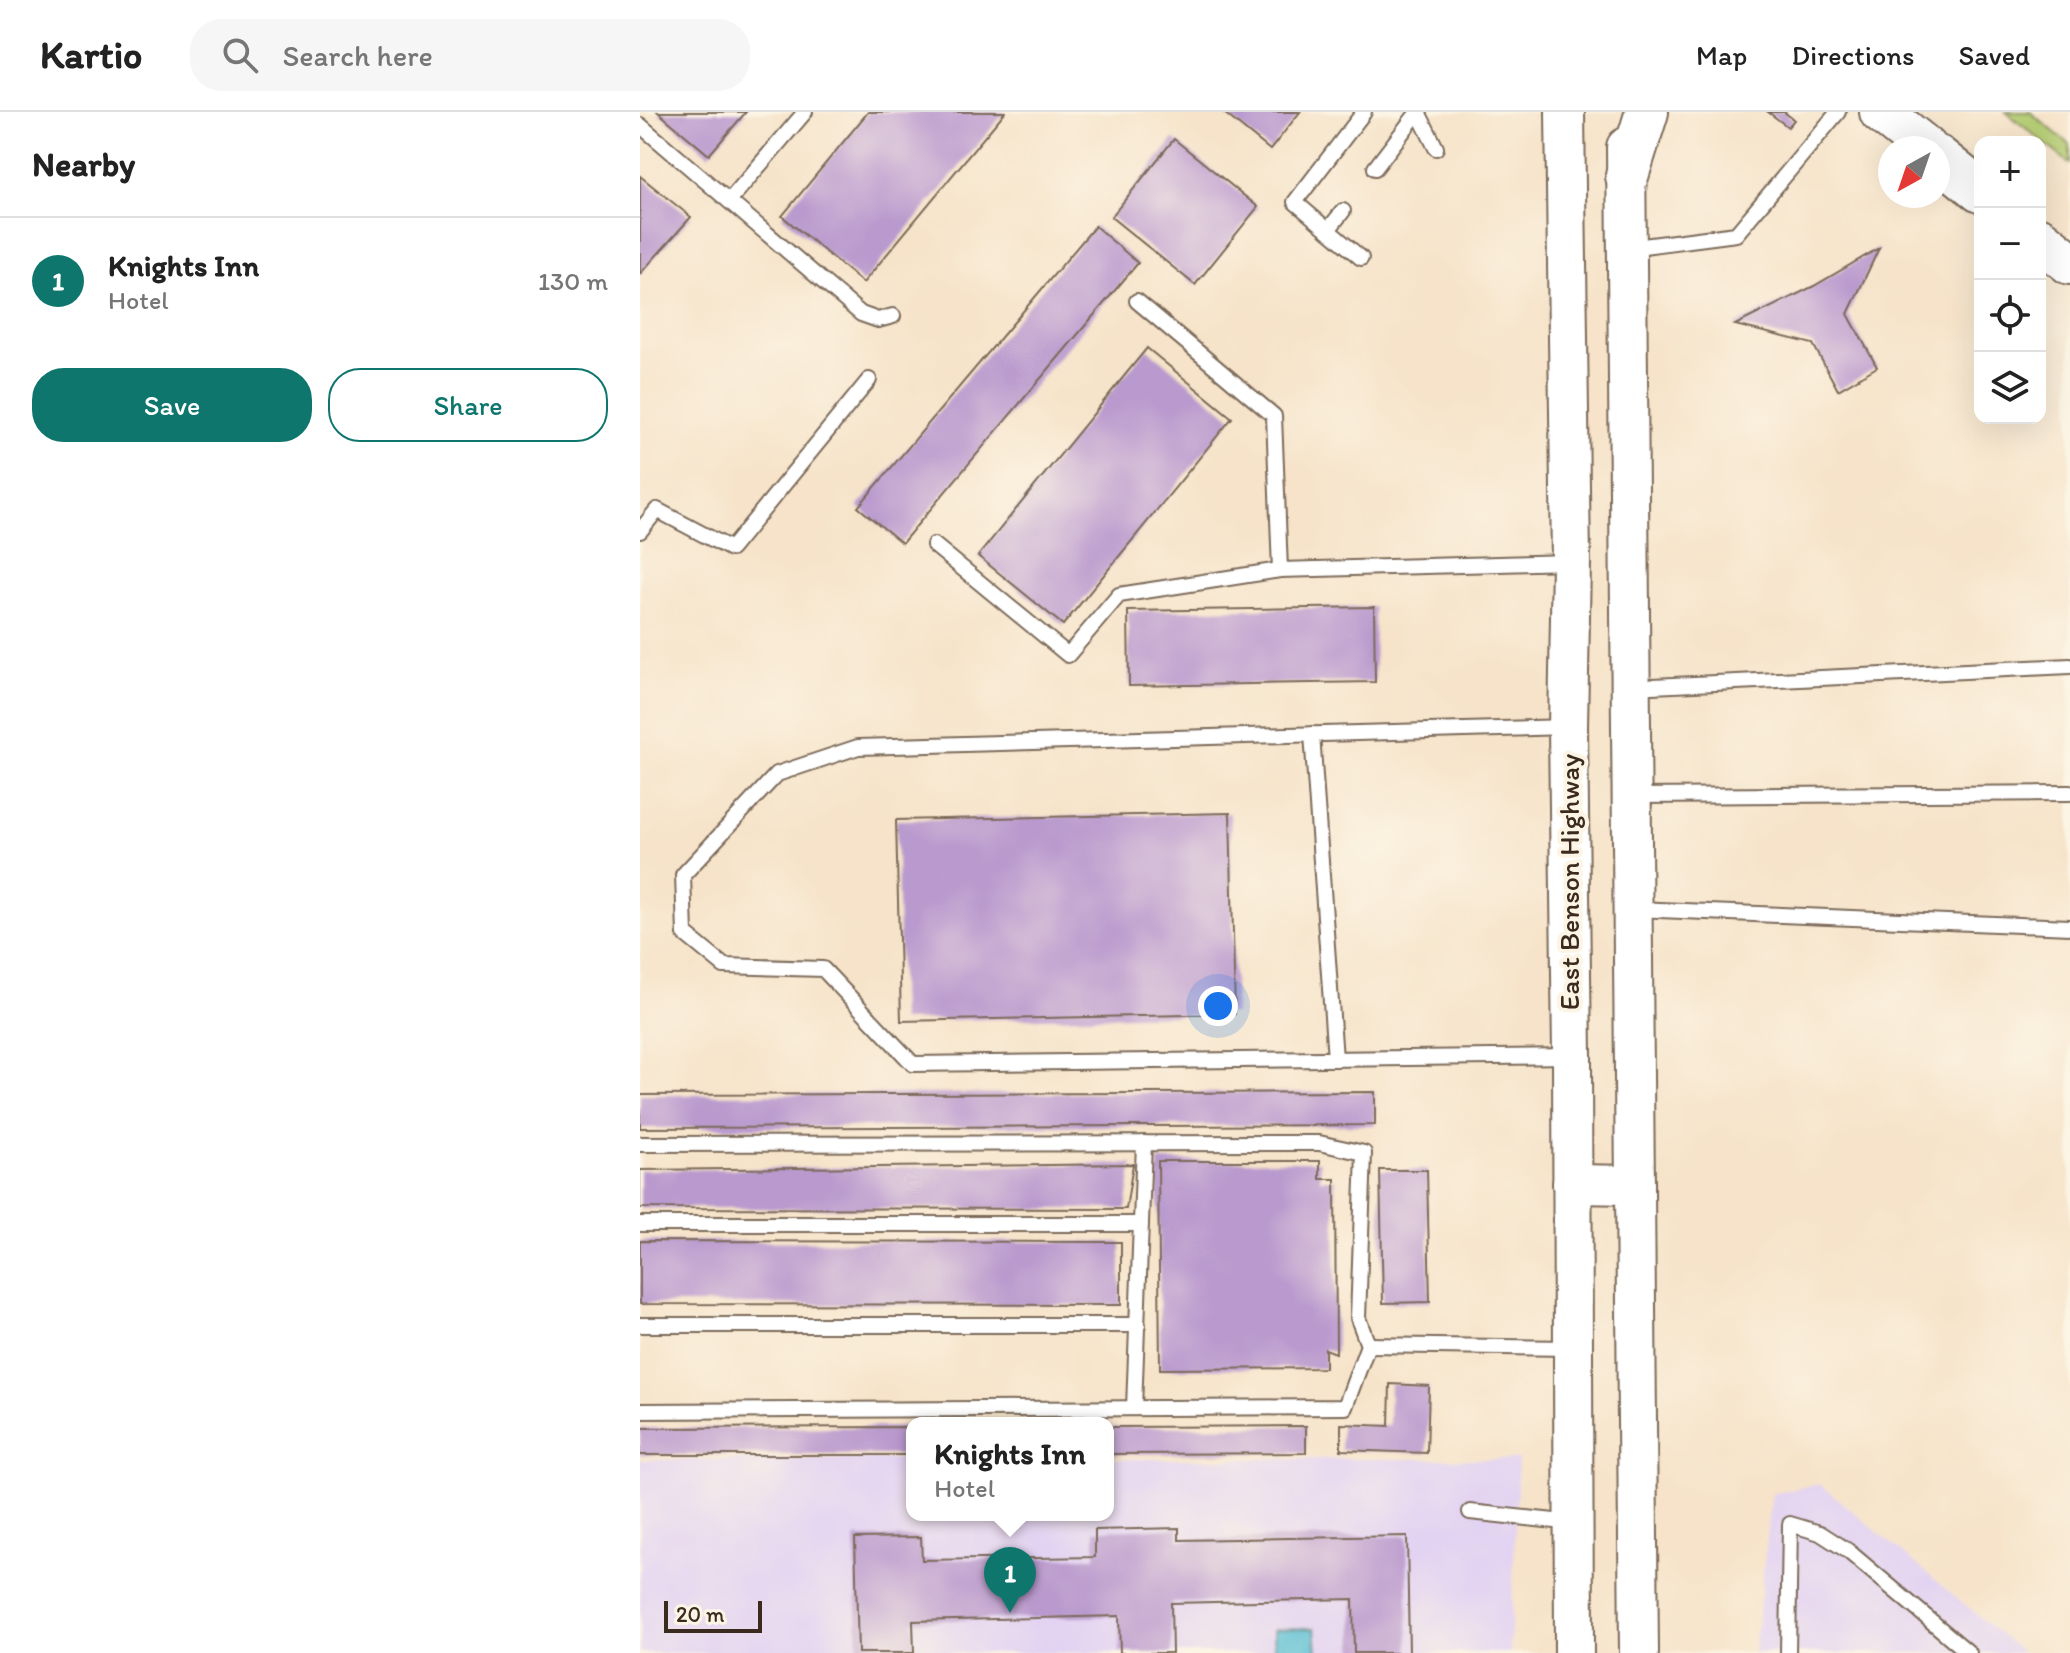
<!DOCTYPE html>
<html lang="en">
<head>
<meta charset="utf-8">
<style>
  :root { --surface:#fff; --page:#f6f6f6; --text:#222; --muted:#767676; --line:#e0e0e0; --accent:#0f766e }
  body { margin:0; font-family:Itim,sans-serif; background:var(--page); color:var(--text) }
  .controls { position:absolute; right:24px; top:24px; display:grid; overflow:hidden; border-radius:16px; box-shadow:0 8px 32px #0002 }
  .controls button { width:72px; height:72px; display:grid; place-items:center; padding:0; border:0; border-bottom:2px solid var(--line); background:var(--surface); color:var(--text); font:40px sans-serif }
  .compass { position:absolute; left:1238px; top:24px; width:72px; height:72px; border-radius:50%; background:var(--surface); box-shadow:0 8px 32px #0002; rotate:220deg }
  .scale { position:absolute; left:24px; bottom:20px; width:98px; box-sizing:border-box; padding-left:8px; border:4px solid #3b2a1e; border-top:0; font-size:22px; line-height:28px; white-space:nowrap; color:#3b2a1e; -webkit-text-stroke:6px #fcf5e5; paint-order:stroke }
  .you { position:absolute; left:578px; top:894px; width:28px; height:28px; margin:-20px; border:6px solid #fff; border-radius:50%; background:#1a73e8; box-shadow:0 0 0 12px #1a73e833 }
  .badge { display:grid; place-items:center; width:52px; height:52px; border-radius:50%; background:var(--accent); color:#fff; font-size:26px; font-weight:700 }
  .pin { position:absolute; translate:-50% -66px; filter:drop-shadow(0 2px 4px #0008) }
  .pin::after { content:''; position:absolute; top:42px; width:28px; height:24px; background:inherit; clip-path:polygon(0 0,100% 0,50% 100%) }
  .popup { position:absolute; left:266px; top:1305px; width:208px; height:104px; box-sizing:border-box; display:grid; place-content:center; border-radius:16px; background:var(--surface); filter:drop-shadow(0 2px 6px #0005); font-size:26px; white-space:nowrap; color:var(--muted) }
  .popup b { font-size:30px; color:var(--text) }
  .popup::after { content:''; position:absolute; left:50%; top:100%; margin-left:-16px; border:16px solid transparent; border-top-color:var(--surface) }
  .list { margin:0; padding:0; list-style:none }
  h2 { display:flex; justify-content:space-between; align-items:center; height:104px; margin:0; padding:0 32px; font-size:34px }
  h2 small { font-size:26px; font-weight:400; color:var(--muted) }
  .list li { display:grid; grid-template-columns:52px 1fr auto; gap:24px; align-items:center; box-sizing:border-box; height:128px; padding:0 32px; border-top:2px solid var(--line) }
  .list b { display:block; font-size:30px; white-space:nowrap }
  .list p { margin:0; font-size:26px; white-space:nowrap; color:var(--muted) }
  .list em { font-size:26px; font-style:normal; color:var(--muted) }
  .actions { display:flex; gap:16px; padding:24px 32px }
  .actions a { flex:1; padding:18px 0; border:2px solid var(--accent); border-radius:32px; text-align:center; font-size:28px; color:var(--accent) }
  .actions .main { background:var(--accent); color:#fff }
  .icon { flex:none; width:44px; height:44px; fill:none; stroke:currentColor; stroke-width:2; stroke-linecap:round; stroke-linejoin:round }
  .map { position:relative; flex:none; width:1430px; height:1541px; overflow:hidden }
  header { display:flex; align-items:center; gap:48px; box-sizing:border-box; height:112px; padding:0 40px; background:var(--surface); border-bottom:2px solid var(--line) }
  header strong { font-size:38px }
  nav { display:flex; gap:44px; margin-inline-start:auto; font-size:28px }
  .search { width:560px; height:72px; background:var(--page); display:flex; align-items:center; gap:20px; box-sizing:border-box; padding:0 28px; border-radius:32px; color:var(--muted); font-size:30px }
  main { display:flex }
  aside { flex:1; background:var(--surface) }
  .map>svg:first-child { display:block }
  .built { fill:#e3d3f2 }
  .green { fill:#b2cb71; stroke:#767a48; stroke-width:2 }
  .water { fill:#56bed3; stroke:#487478; stroke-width:2 }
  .building { fill:#ba99ce }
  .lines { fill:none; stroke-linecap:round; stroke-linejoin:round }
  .service-casing { stroke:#7c6b5a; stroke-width:18 }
  .secondary-casing { stroke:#7c6b5a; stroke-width:42 }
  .primary-casing { stroke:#7c6b5a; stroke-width:46 }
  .service { stroke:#fff; stroke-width:14 }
  .secondary { stroke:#fff; stroke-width:38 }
  .primary { stroke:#fff; stroke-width:42 }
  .labels { text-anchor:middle; stroke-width:8; stroke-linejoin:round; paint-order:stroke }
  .street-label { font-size:28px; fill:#3b2a1e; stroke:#fcf5e5 }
</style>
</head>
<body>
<header>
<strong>Kartio</strong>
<div class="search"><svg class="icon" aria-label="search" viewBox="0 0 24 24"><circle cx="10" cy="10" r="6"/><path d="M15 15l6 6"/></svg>Search here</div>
<nav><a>Map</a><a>Directions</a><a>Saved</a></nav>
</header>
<main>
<aside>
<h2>Nearby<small></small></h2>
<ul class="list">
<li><span class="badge">1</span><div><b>Knights Inn</b><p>Hotel</p></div><em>130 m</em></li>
</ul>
<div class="actions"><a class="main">Save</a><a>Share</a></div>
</aside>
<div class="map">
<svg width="1430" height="1541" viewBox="0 0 1430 1541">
  <rect width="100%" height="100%" fill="#fcf5e5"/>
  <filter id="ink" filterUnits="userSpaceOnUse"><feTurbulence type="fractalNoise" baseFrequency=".0125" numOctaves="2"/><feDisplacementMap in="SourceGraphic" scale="16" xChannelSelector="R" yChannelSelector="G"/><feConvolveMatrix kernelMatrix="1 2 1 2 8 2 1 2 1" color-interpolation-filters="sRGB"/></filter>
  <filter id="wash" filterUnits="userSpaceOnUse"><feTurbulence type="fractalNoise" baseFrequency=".006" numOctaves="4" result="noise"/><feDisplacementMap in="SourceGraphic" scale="32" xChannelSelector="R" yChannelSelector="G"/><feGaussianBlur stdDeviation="1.8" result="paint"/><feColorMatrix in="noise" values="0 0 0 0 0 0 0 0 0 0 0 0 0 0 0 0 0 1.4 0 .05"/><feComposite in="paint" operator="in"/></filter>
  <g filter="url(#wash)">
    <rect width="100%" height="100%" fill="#f6e3c9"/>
    <g class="built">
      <polygon points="272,1347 272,1403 468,1403 468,1347 878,1347 870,1541 0,1541 0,1348"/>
      <polygon points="1180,1372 1383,1541 1114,1541 1132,1382"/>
    </g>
    <polygon class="green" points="1366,0 1390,0 1430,33 1430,52"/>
    <polygon class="water" points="675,1516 677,1541 635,1541 634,1517"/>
    <g id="blocks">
      <g class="building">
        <polygon points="18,0 106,0 69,43"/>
        <polygon points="228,0 365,0 223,171 142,104"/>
        <polygon points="583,0 660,0 630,38"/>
        <polygon points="1128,0 1144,0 1154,8 1148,15"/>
        <polygon points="534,27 618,95 555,173 471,105"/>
        <polygon points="0,64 51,105 0,162"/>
        <polygon points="455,114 498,151 262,431 218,395"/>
        <polygon points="1239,136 1208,202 1237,255 1198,278 1173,232 1095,213 1174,174"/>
        <polygon points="507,236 592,306 423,513 338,444"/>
        <polygon points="734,495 735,570 489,574 488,499"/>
        <polygon points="590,701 595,902 261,909 256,708"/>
        <polygon points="735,980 735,1013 0,1016 0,983"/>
        <polygon points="518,1049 680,1049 680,1067 695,1067 696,1241 685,1237 685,1256 520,1257"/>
        <polygon points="493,1052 486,1097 0,1096 0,1058"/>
        <polygon points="740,1058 787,1058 790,1190 743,1191"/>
        <polygon points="0,1129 481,1130 481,1193 0,1192"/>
        <polygon points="750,1272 789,1274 787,1341 701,1338 701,1312 749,1314"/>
        <polygon points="666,1314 666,1341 468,1342 468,1315"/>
        <polygon points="272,1315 272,1343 0,1343 0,1316"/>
        <polygon points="539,1416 539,1428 767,1424 769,1541 714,1541 713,1487 531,1491 532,1541 480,1541 479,1504 273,1509 274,1541 218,1541 215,1426 281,1425 282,1448 455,1445 455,1418"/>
      </g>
    </g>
  </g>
  <g filter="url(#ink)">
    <use href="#blocks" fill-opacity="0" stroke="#7c6b5a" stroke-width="2"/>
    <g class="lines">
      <g class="service-casing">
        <g id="service">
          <polyline points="778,0 796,36"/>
          <polyline points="0,13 221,202 238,208 253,204"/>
          <polyline points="735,56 778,0"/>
          <polyline points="89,89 165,0"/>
          <polyline points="688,118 703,99"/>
          <polyline points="988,136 1096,122 1198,0"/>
          <polyline points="721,146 655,90 724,0"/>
          <polyline points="497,189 634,304 640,458 930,450"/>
          <polyline points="0,419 17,398 91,437 229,268"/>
          <polyline points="294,433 428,543 479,483 640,458"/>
          <polyline points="991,575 1430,554"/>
          <polyline points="928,615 218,635 137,662 43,763 45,822 84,854 183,857 273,952 931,944"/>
          <polyline points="672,622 695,947"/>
          <polyline points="994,684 1430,681"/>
          <polyline points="995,797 1430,815"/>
          <polyline points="0,1032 679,1031 724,1041 718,1206 728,1233 705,1295 0,1299"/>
          <polyline points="0,1112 501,1112"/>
          <polyline points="0,1213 498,1213"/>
          <polyline points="728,1233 931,1236"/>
          <polyline points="494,1296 504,1031"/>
          <polyline points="830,1400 933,1411"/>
          <polyline points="1148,1541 1150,1412 1180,1421 1208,1439 1329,1541"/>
        </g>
      </g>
      <g class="secondary-casing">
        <g id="secondary">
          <polyline points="925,0 931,450 928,615 932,944 934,1541"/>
          <polyline points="986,35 999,1541"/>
          <polyline points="932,1072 995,1073"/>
        </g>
      </g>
      <g class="primary-casing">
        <g id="primary">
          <polyline points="1241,0 1286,36"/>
          <polyline points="1298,45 1340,79"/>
          <polyline points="987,64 1007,0"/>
          <polyline points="1400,127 1430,151"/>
        </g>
      </g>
      <use href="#service" class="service"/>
      <use href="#secondary" class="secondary"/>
      <use href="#primary" class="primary"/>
    </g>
  </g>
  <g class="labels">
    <g class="street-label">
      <text transform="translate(929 770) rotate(-90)" y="10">East Benson Highway</text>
    </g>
  </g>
</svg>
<div class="controls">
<button>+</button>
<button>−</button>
<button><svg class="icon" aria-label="locate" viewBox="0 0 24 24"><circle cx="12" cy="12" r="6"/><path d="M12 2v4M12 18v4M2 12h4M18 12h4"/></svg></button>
<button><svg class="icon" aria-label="layers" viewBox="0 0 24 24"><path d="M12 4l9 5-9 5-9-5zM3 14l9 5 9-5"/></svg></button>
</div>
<svg class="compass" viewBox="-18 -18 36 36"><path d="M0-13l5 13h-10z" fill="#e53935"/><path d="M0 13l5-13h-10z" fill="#767676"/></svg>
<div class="scale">20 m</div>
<div class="you"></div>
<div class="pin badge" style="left:370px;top:1501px">1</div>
<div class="popup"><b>Knights Inn</b>Hotel</div>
</div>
</main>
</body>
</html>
